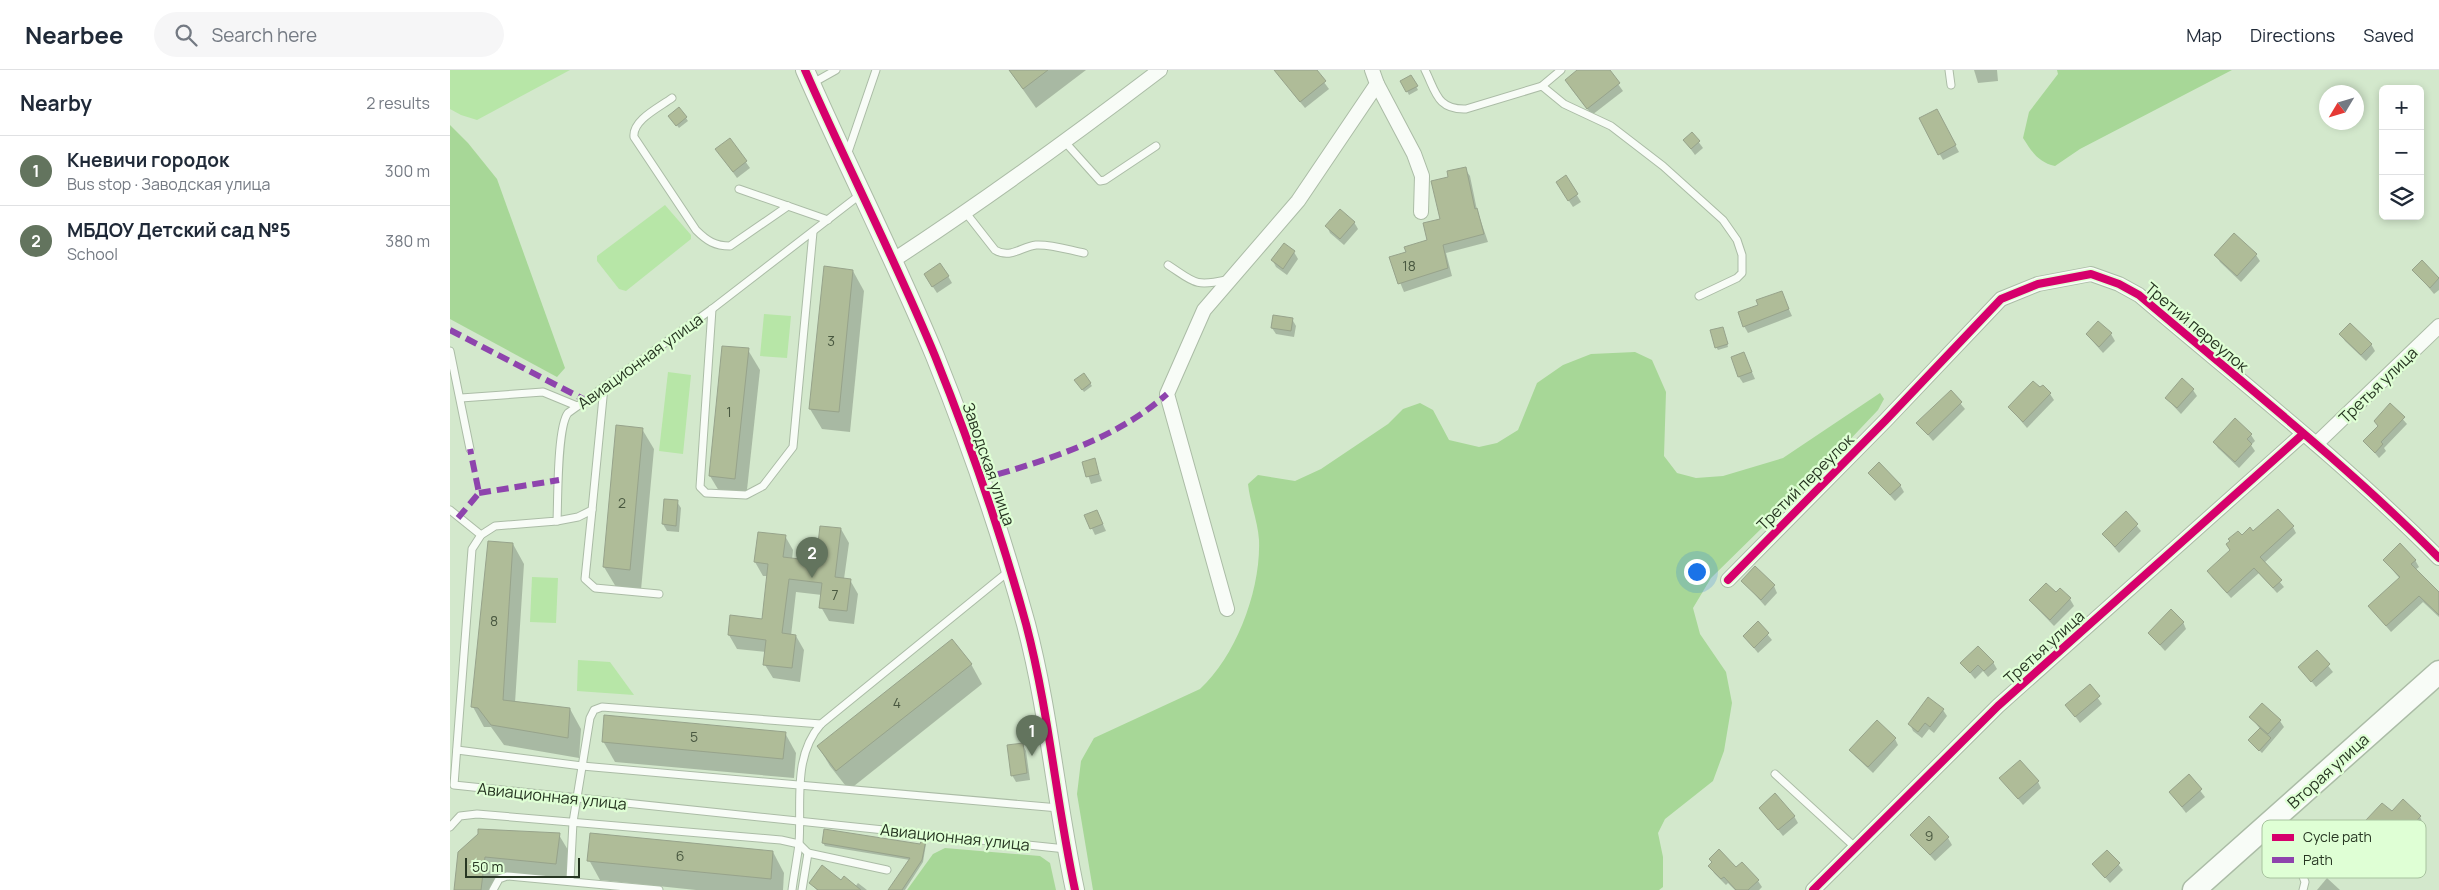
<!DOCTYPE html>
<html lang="en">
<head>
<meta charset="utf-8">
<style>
  :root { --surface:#fff; --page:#f6f6f7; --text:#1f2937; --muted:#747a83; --line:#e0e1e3; --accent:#63745e }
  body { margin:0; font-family:Manrope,sans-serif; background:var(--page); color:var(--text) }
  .controls { position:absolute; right:15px; top:15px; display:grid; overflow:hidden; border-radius:8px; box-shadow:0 2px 8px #0003 }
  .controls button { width:45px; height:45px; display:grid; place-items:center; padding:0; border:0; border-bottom:1px solid var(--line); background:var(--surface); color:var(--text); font:25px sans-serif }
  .compass { position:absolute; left:1869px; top:15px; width:45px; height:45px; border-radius:50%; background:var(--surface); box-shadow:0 2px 8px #0003; rotate:232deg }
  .scale { position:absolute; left:15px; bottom:12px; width:115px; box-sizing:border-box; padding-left:5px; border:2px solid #273622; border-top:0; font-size:14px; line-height:18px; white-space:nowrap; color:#273622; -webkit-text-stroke:4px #dfffd5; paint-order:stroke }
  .you { position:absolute; left:1246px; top:501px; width:18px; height:18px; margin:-12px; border:4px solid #fff; border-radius:50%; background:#1a73e8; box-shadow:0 0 0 8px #1a73e833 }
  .badge { display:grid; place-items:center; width:32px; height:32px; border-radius:50%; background:var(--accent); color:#fff; font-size:16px; font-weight:700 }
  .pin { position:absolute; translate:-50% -41px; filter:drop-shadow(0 1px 2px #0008) }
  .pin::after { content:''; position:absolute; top:26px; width:18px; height:15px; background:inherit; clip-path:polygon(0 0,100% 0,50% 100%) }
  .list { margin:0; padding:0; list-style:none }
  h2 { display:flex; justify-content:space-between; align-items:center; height:65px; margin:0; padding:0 20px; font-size:21px }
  h2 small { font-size:16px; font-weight:400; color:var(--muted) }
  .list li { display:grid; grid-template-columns:32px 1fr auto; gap:15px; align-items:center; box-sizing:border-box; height:70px; padding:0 20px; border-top:1px solid var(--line) }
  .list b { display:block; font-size:19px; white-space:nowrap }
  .list p { margin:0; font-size:16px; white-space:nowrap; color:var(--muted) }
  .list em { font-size:16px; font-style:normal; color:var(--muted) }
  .icon { flex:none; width:28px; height:28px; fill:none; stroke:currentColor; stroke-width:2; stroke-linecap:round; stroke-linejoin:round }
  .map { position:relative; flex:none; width:1989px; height:820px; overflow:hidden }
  header { display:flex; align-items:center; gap:30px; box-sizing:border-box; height:70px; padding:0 25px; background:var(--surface); border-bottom:1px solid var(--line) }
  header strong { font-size:24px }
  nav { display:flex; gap:28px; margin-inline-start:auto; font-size:18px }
  .search { width:350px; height:45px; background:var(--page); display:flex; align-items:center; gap:12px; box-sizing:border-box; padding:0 18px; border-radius:28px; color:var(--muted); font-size:19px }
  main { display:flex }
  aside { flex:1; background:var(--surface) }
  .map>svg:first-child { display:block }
  .green { fill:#b7e6a7 }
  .forest { fill:#a7d797 }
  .shadow { fill:#0003 }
  .building { fill:#afbc98; stroke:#97a38b }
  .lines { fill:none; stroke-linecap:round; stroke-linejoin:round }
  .service-casing { stroke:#abbca6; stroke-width:9 }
  .minor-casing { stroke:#abbca6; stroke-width:16 }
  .tertiary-casing { stroke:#abbca6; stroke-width:20 }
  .primary-casing { stroke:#abbca6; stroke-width:25 }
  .service { stroke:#f8fcf7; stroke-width:7 }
  .minor { stroke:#f8fcf7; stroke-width:14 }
  .tertiary { stroke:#f8fcf7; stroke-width:18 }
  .primary { stroke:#f8fcf7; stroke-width:22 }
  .quiet { stroke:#8e44ad; stroke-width:6; stroke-dasharray:12 6; stroke-linecap:butt }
  .cycleway-casing { stroke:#dfffd5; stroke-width:11 }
  .cycleway { stroke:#d6006c; stroke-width:8 }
  .labels { text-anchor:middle; stroke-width:4.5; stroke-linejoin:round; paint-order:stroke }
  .number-label { font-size:14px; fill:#495840 }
  .street-label { font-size:16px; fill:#273622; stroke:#dfffd5 }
  .key { fill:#dfffd5; stroke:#a8c39f; stroke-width:1 }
  .key-label { font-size:14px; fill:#273622 }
</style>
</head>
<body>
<header>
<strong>Nearbee</strong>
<div class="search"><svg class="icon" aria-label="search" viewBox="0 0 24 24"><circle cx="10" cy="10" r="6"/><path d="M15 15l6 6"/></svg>Search here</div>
<nav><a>Map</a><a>Directions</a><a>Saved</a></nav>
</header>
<main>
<aside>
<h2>Nearby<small>2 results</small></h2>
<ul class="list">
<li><span class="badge">1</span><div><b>Кневичи городок</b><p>Bus stop · Заводская улица</p></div><em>300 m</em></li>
<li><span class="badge">2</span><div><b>МБДОУ Детский сад №5</b><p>School</p></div><em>380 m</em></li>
</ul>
</aside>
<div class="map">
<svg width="1989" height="820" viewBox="0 0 1989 820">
  <rect width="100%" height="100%" fill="#d3e8cc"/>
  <g class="green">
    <polygon points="0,0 120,0 27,50 11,45 0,39"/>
    <polygon points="215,135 241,165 241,169 176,221 169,219 147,191 147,186"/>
    <polygon points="314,244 341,246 337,288 310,286"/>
    <polygon points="218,302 241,305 233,384 209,381"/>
    <polygon points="82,507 108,508 106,553 80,552"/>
    <polygon points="128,590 160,592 184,625 127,621"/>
  </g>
  <g class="forest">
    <path d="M1607 0H1782L1630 79 1605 96C1588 92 1582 82 1573 68L1579 42 1608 4Z"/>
    <polygon points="0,55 18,73 47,109 115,298 107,307 0,249"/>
    <path d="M1185 282 1202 290 1216 322 1214 386 1227 403 1246 408 1273 406 1333 388 1430 323 1434 329 1428 340 1374 397 1261 508 1243 538 1250 564 1276 602 1282 633 1274 681 1263 711 1215 749 1208 763 1213 787V817L1209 820H643L627 724 631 691 644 668 750 619C786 586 811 520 809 470 808 452 800 433 798 414L808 405 845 411 871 399 938 354 953 339 970 333 983 340 999 370 1029 377 1047 373 1068 360 1087 313 1113 295 1141 284Z"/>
    <polygon points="495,778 590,786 600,793 606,820 457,820 483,784"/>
  </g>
  <g class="shadow">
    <polygon points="559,0 636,0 586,38"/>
    <polygon points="855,0 865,0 879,19 855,38 841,21"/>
    <polygon points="1130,0 1158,0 1173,21 1142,45 1120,17"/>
    <polygon points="1524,0 1547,0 1548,11 1528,13"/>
    <polygon points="961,6 968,20 959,25 952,11"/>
    <polygon points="1486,40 1509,82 1493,90 1470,49"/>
    <polygon points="236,48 238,51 229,58 222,49"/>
    <polygon points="1242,63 1253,78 1245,85 1234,70"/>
    <polygon points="280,70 300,98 287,108 271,86"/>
    <polygon points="1015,99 1020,106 1027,140 1038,172 996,183 1002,206 954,222 940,188 957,183 978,171 992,150 1000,108"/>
    <polygon points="1116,107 1131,132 1123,137 1111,119"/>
    <polygon points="904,152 908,159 894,175 880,163 877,156"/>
    <polygon points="834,175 844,182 848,189 837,205 826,197 823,191"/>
    <polygon points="1766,185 1806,185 1810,191 1791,212 1770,192"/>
    <polygon points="1972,192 1989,209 1989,220 1984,224 1964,200"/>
    <polygon points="403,201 414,221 400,362 372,359 360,339"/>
    <polygon points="498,206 502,213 487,223 479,211"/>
    <polygon points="1331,222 1342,246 1298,263 1294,256 1310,235"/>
    <polygon points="842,249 846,256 844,267 826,264 822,258"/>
    <polygon points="1274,261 1278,277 1268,280 1266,277"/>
    <polygon points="1661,264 1665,271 1653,283 1637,265"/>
    <polygon points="1891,265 1921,274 1925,281 1916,291 1895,271"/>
    <polygon points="298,280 310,300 296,429 272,426 260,406"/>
    <polygon points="1294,284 1305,309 1293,313 1289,307"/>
    <polygon points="628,313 640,313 642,316 634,322"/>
    <polygon points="1590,319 1600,324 1604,330 1577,358 1559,337"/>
    <polygon points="1743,320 1747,326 1731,344 1716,328"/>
    <polygon points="1501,322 1515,339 1483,371 1468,353"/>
    <polygon points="1940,335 1957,354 1934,378 1936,381 1929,388 1915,371 1929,357 1925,351"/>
    <polygon points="192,359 204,379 191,520 166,517 154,497"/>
    <polygon points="1801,365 1805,371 1801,375 1805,381 1789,398 1768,378 1764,372"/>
    <polygon points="644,390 652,411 641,414 634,393"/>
    <polygon points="1420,403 1450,415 1454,422 1445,431"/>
    <polygon points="227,432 231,438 229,462 217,461 213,454"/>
    <polygon points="647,441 656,461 645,465 636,446"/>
    <polygon points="1676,443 1691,461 1669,483 1654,465"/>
    <polygon points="1843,457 1846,463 1814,493 1834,517 1827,523 1809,503 1781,528 1762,507 1759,501 1781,481 1791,466"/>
    <polygon points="391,459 399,473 394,509 400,510 408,524 404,554 379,551 371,537 372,525 346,522 341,566 346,566 354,580 350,612 323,608 315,595 316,582 287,579 279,565 313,550 318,506 313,506 305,492 335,466 343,480 342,490 367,493"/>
    <polygon points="63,474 74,494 65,633 120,639 131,659 129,688 54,675 41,657 34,657 23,637"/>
    <polygon points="1934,490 1965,490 1969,497 1965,500 1989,524 1989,547 1973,532 1941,562 1920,537 1950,509"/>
    <polygon points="1293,511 1324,516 1327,523 1315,536"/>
    <polygon points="1620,529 1624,536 1604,556 1580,531"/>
    <polygon points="1733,552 1736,559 1715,581 1699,563"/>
    <polygon points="1308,553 1322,570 1308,583 1294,566"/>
    <polygon points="1867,582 1883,602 1866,617 1850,597"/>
    <polygon points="1543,592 1547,599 1538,607 1533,601 1525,609 1512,593"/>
    <polygon points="521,594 532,614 399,720 380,696 368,676"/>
    <polygon points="1639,616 1652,634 1630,653 1617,635"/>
    <polygon points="1493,640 1497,646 1484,663 1479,659 1472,668 1463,661 1460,654"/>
    <polygon points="1801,647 1830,651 1834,657 1812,683 1800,671 1810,659"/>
    <polygon points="335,663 346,683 344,708 165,692 153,671"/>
    <polygon points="1445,669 1448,675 1423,703 1405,686 1401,680"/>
    <polygon points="572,674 576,681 580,710 566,712 562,705"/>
    <polygon points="1739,706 1755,727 1736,743 1720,722"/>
    <polygon points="1551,708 1588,712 1591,718 1573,735"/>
    <polygon points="1311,738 1344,746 1348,753 1333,766"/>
    <polygon points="1942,743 1970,747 1973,753 1947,781 1921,757 1918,751"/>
    <polygon points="29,765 109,765 121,785 117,814 46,807 44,820 5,820"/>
    <polygon points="1462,765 1498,768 1502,775 1485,791"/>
    <polygon points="475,771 476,774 473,792 455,820 439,820 460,790 375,776 373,773 470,775"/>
    <polygon points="1657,781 1673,800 1660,813 1644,794"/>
    <polygon points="323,782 334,803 333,820 246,820 150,810 139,790"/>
    <polygon points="1260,789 1308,811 1312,817 1309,820 1285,820 1278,813 1276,815 1264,803 1260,796 1263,794"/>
    <polygon points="1877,808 1890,820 1867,820"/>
    <polygon points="391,812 405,817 408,813 417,820 367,820 360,813"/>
  </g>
  <g class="building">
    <polygon points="559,0 598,0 573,19"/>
    <polygon points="824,0 867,0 876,11 850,32"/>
    <polygon points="1127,0 1160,0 1170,13 1137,39 1115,10"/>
    <polygon points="961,5 968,16 956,22 950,11"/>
    <polygon points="229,37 237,47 226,56 218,46"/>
    <polygon points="1487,39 1506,75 1488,85 1469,48"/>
    <polygon points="1242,62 1250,71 1241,79 1233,70"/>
    <polygon points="280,68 297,91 283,102 265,79"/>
    <polygon points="1016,97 1025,139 1027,138 1034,164 993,175 998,198 948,214 939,187 956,182 954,177 977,170 973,153 990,149 981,111 998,107 997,101"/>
    <polygon points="1116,105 1128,124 1118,131 1106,112"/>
    <polygon points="890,139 905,152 890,169 875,156"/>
    <polygon points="1784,163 1807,184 1787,206 1764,185"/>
    <polygon points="834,173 845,181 833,199 821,190"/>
    <polygon points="1972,190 1989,208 1980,218 1962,200"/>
    <polygon points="490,193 499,206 482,217 474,204"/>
    <polygon points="374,196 403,200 389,342 359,339"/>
    <polygon points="1332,221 1339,239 1293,257 1288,242 1308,235 1306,230"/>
    <polygon points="823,245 843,248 841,261 821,258"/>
    <polygon points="1648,251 1662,263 1649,277 1636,264"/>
    <polygon points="1900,253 1922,274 1911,285 1889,264"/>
    <polygon points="1273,257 1278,274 1265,278 1260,260"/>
    <polygon points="272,276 299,278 285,409 259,406"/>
    <polygon points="1294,282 1302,302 1288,307 1281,287"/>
    <polygon points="634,303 641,313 632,320 624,310"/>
    <polygon points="1732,308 1744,319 1727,338 1715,328"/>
    <polygon points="1583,311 1590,317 1593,315 1601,323 1573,352 1558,337"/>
    <polygon points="1501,320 1512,332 1478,365 1466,353"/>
    <polygon points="1940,333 1955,347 1931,372 1933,374 1925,383 1913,371 1928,356 1924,351"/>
    <polygon points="1785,348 1802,364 1797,369 1802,374 1785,392 1763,372"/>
    <polygon points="166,355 193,358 180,500 153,497"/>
    <polygon points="645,388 649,404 636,407 632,392"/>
    <polygon points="1429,392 1451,415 1440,425 1418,403"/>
    <polygon points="214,429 228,430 226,456 212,454"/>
    <polygon points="1828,439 1844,456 1810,487 1832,510 1823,518 1804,498 1777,523 1757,501 1780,480 1776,474 1780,471 1778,469 1788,461 1792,465 1800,457 1803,461"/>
    <polygon points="647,440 653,454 640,459 634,445"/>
    <polygon points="1676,441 1688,454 1665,477 1652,464"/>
    <polygon points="370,456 391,458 385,507 401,509 397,541 369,538 372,513 339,509 332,563 346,565 342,598 313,595 316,570 278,565 280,545 312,549 318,494 304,492 308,462 336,465 333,487 366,491"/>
    <polygon points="38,471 63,473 53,630 120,638 118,668 41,655 28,638 21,637"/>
    <polygon points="1950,473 1966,490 1961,494 1989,522 1989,545 1969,526 1936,556 1918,536 1950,507 1933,490"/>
    <polygon points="1305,496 1325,515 1311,530 1291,511"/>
    <polygon points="1596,513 1606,522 1610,518 1621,528 1600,550 1579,530"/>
    <polygon points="1721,539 1734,552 1710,575 1698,563"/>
    <polygon points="1308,551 1319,563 1304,578 1293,566"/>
    <polygon points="502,569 522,594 386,701 367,676"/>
    <polygon points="1528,576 1544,592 1534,601 1528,595 1520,603 1510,593"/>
    <polygon points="1867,580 1880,594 1861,612 1848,597"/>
    <polygon points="1640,614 1650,626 1625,647 1615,635"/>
    <polygon points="1478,627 1494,639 1480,657 1475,653 1468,662 1458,654"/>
    <polygon points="1812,633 1831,650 1818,664 1799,647"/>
    <polygon points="154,645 336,662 333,689 152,672"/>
    <polygon points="1427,650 1446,668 1418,697 1399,680"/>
    <polygon points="1810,658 1821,668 1809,681 1798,670"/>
    <polygon points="573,673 577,703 561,706 557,675"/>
    <polygon points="1570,690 1589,711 1568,729 1549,708"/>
    <polygon points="1739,704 1752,719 1732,737 1719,722"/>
    <polygon points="1325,723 1345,746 1328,760 1309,738"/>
    <polygon points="1953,729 1971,746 1943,776 1916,750 1932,733 1942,741"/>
    <polygon points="1479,746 1499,767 1480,785 1460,765"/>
    <polygon points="28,759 110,763 106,794 35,787 31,820 4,820 8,782 28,764"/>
    <polygon points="374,759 470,774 472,769 476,770 472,790 452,820 438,820 460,788 372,773"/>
    <polygon points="140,763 323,781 321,809 137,791"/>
    <polygon points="1269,779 1286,797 1292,792 1309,810 1298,820 1286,820 1274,807 1271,809 1258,796 1262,792 1259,789"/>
    <polygon points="1657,780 1670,793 1655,808 1642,794"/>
    <polygon points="372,795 391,810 394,806 411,820 368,820 359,813"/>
  </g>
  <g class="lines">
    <g class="service-casing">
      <g id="service">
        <path d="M975 0C986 22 987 40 1016 39L1092 16 1114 34 1161 56 1213 96 1273 150 1287 170 1292 185V203L1287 208 1249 226"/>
        <polyline points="1499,0 1501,15"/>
        <polyline points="361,14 386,0"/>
        <polyline points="1092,16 1111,0"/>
        <path d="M222 28C210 37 182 50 184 67L246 160C257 171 265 176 280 176L338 136"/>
        <polyline points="615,72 650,111 655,110 706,76"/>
        <polyline points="397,85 426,0"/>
        <polyline points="289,119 378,150"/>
        <path d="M411 124 262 239 118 343C107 357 108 430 107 451L45 456 31 465 22 479 4 715 616 779"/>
        <path d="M516 143 545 180C560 189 571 177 586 175 601 174 619 180 634 183"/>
        <path d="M718 195C744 212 744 217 776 210"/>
        <polyline points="262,239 250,417 256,423 296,425 313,416 343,377 363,162"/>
        <polyline points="0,281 20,379"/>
        <polyline points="11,328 93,322 127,336"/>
        <polyline points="0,440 31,465"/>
        <polyline points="142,440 135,509 145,518 209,524"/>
        <polyline points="107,451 128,447 142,440 154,317"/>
        <polyline points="7,680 132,696 609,738"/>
        <polyline points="1325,704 1406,778"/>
        <polyline points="0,757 10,746 27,744 331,770 349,774 358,783 437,800"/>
        <polyline points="1815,762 1825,777 1852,804 1855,812 1853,820"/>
        <polyline points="120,810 123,752 140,648 144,640 152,637 371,654"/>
        <polyline points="43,820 49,809 57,806 209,820"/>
        <path d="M342 820C344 805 347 789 349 774 352 733 342 687 371 654L559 501"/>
        <polyline points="352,820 358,783"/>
      </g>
    </g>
    <g class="minor-casing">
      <g id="minor">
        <polyline points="927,14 964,84 972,106 971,142"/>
        <path d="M442 191C534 131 622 67 710 0"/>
        <polyline points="1866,374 1989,256"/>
        <path d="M1278 510 1436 350 1551 229 1588 214 1641 204 1669 214 1689 225C1790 311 1895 393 1989 488"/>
        <polyline points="777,539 717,324 754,240 848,131 927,14 922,0"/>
        <polyline points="1363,820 1548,636 1853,364"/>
      </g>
    </g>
    <g class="tertiary-casing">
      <path id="tertiary" d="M355 0C397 96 445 189 485 286 520 373 551 463 576 554 599 641 606 732 625 820"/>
    </g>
    <g class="primary-casing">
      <polyline id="primary" points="1744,820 1989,602"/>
    </g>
    <use href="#service" class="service"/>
    <use href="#minor" class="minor"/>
    <use href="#tertiary" class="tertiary"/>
    <use href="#primary" class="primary"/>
    <g class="quiet">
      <polyline points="0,260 135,330"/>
      <path d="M531 409C595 391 667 369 717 324"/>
      <polyline points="29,423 109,410"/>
      <polyline points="8,448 29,423 20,379"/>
    </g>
    <g class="cycleway-casing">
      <g id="cycleway">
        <path d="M355 0C397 96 445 189 485 286 520 373 551 463 576 554 599 641 606 732 625 820"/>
        <path d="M1278 510 1436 350 1551 229 1588 214 1641 204 1669 214 1689 225C1790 311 1895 393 1989 488"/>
        <polyline points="1363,820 1548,636 1853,364"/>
      </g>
    </g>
    <use href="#cycleway" class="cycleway"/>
  </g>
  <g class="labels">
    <g class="number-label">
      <text x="959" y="201">18</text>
      <text x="381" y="276">3</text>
      <text x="279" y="347">1</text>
      <text x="172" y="438">2</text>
      <text x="385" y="530">7</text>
      <text x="44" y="556">8</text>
      <text x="447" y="638">4</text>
      <text x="244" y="672">5</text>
      <text x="1479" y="771">9</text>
      <text x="230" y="791">6</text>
    </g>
    <g class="street-label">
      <text transform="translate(1747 257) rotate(40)" y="6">Третий переулок</text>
      <text transform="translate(190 291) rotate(-36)" y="6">Авиационная улица</text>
      <text transform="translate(1928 315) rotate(-44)" y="6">Третья улица</text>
      <text transform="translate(539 394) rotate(71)" y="6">Заводская улица</text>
      <text transform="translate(1355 412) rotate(-45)" y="6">Третий переулок</text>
      <text transform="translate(1594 577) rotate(-42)" y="6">Третья улица</text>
      <text transform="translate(1878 701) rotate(-42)" y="6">Вторая улица</text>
      <text transform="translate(102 726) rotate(6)" y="6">Авиационная улица</text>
      <text transform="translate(505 767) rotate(6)" y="6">Авиационная улица</text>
    </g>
  </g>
  <rect x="1812" y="750" width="164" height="58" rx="8" class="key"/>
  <rect x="1822" y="764" width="22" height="7" fill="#d6006c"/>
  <rect x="1822" y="787" width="22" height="6" fill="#8e44ad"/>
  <g class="key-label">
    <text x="1853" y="772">Cycle path</text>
    <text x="1853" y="795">Path</text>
  </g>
</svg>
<div class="controls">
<button>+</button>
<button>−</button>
<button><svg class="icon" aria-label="layers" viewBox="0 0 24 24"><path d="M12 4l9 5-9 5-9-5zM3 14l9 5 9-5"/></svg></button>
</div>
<svg class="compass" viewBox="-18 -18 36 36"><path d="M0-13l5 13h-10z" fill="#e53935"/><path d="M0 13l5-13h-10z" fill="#747a83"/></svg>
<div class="scale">50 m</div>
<div class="you"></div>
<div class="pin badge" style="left:582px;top:686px">1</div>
<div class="pin badge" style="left:362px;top:508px">2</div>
</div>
</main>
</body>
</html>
